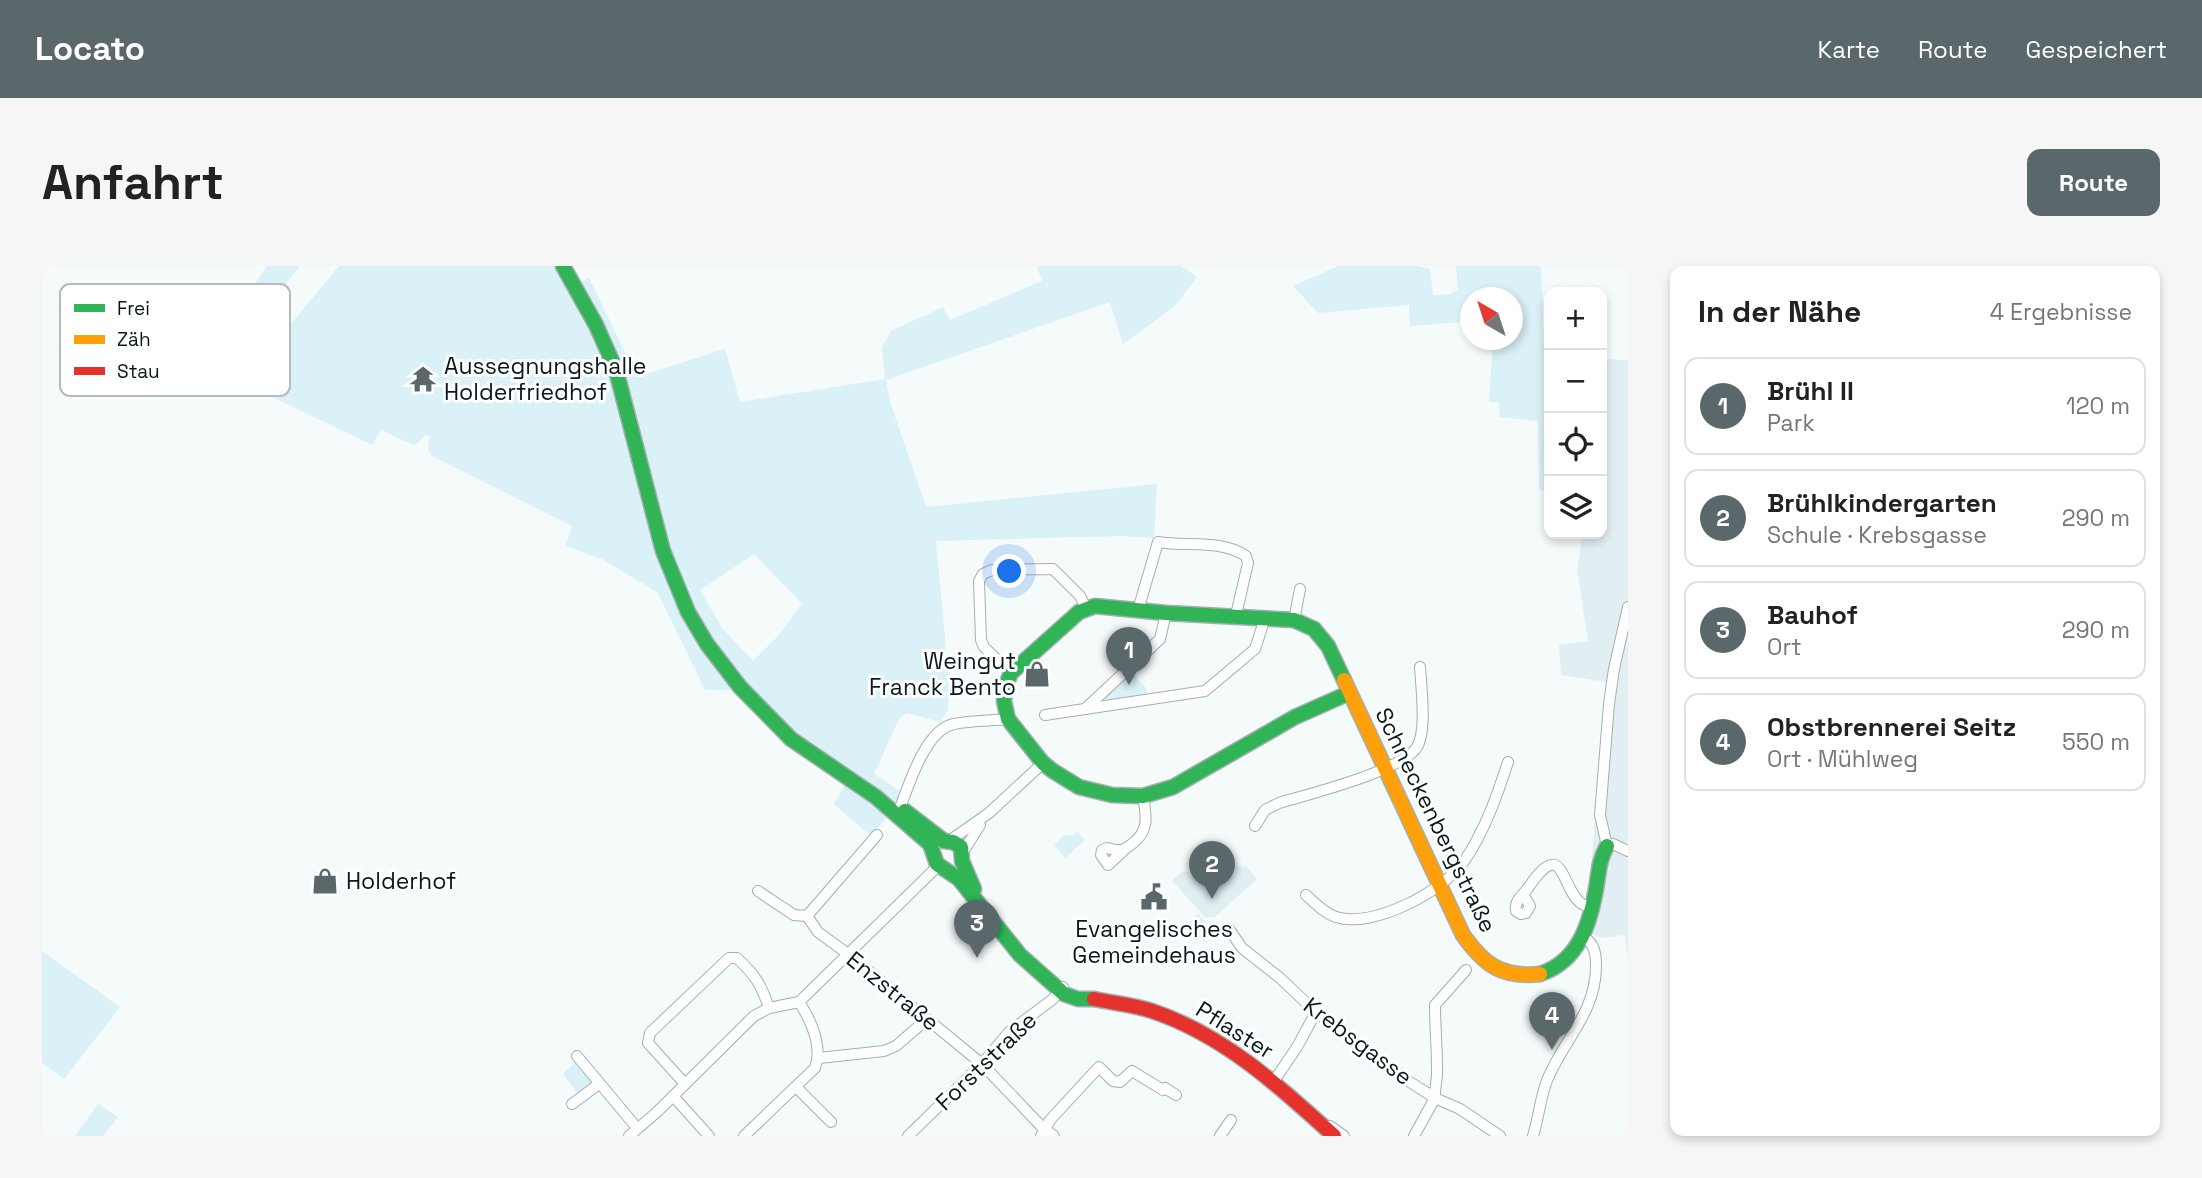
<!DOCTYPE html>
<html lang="de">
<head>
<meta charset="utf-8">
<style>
  :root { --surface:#fff; --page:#f6f6f6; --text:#222; --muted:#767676; --line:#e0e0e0; --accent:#5b686b }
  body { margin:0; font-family:"Space Grotesk",sans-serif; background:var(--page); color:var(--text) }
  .controls { position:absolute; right:21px; top:21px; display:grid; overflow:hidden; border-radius:14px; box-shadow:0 4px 10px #0003 }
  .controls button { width:63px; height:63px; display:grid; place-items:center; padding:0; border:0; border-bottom:2px solid var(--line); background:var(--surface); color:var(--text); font:35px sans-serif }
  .compass { position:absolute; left:1418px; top:21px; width:63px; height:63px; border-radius:50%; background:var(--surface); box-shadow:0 4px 10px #0003; rotate:321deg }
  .you { position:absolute; left:968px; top:306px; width:24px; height:24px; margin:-18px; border:5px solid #fff; border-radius:50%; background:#1a73e8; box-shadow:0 0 0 10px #1a73e833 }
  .badge { display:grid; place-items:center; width:46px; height:46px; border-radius:50%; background:var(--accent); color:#fff; font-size:23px; font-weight:700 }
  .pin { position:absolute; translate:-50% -58px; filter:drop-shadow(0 2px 4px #0008) }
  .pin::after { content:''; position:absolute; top:37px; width:24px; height:21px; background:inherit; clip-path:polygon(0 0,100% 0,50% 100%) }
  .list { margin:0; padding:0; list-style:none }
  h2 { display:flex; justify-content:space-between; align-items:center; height:91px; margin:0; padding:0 28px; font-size:30px }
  h2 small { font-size:23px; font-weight:400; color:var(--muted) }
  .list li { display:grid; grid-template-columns:46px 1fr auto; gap:21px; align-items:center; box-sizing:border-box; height:98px; margin:0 14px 14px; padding:0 14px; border:2px solid var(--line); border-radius:14px }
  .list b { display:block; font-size:26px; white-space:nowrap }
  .list p { margin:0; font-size:23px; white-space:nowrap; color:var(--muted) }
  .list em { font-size:23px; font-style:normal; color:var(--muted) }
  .icon { flex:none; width:38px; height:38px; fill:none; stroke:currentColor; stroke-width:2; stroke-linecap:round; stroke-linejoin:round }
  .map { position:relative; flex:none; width:1586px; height:870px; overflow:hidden; border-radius:14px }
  header { display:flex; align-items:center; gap:42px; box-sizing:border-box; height:98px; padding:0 35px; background:var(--accent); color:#fff }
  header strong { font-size:33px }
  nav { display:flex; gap:38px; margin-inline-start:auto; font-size:24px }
  .intro { display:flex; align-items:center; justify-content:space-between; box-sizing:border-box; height:168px; padding:0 42px }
  h1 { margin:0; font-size:49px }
  .button { padding:18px 32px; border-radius:14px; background:var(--accent); color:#fff; font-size:24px; font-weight:700 }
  main { display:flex; gap:42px; padding:0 42px }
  aside { flex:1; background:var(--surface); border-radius:14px; box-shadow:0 4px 10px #0003 }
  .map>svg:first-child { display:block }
  .built { fill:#e1eff3 }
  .green { fill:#d9f1f7; fill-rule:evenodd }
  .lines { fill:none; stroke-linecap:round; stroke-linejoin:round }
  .street-casing { stroke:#a4afb1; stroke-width:12 }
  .fast-casing { stroke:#a4afb1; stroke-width:17 }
  .slow-casing { stroke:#a4afb1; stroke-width:17 }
  .jam-casing { stroke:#a4afb1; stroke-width:17 }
  .street { stroke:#fefefe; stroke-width:10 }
  .fast { stroke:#30b455; stroke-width:14 }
  .slow { stroke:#ff9f0a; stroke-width:14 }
  .jam { stroke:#e5322d; stroke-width:14 }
  .labels { text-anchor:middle; stroke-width:6; stroke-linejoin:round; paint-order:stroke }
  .poi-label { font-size:23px; fill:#08191e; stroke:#fff; text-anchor:start }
  .street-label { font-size:23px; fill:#08191e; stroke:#fff }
  .key { fill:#fff; stroke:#b5babc; stroke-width:2 }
  .key-label { font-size:19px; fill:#08191e }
</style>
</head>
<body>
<header>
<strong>Locato</strong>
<nav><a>Karte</a><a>Route</a><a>Gespeichert</a></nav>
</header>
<div class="intro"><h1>Anfahrt</h1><a class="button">Route</a></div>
<main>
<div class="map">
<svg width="1586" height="870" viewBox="0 0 1586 870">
  <rect width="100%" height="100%" fill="#f5fafb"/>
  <g class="built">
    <polygon points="1560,93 1586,94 1586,698 1583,669 1559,672 1548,667 1547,623 1565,416 1519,409 1517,379 1546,375 1535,303 1541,268 1560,268"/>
    <polygon points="1204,600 1215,613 1173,651 1164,652 1130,615 1140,606"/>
  </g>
  <g class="green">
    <path d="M225 0H258L181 98 205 111 297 0H517L529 21 547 12 595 111 683 83 698 136 843 113 840 82 849 65 901 41 908 54 1000 15 995 1 997 0H1139L1155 11 1133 40 1081 78 1068 36 844 114 848 136 884 241 1115 218 1112 272 1081 270 894 275 907 414 906 444 898 456 866 447 858 451 832 508 861 527 858 537 829 570 792 538 804 517 695 424H663L616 327 562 294 524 280 530 260 390 190 386 183 388 170 383 169 376 177 371 179 339 164 330 179 160 97ZM712 288 760 337 738 368 711 395 680 362 658 324Z"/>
    <polygon points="1296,0 1374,0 1388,3 1391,29 1409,28 1416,23 1414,0 1499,0 1502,80 1507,80 1507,229 1497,222 1496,155 1458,151 1457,136 1447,136 1451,74 1470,74 1470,32 1428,32 1428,55 1368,60 1367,39 1276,47 1251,20"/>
    <polygon points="1088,405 1104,422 1105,430 1068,436 1064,433 1063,428"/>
    <polygon points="1035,566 1043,574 1023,592 1012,579 1022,569 1030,570"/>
    <polygon points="1156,648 1173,667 1162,676 1146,657"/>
    <polygon points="0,685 78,741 22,813 0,797"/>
    <polygon points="534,795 551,814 551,818 536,828 521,808"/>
    <polygon points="56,838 76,851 61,870 33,870"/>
  </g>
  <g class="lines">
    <g class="street-casing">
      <g id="street">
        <polyline points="1586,341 1572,403 1567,438 1558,549 1565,580 1571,578 1586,585"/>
        <path d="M1096 344 1116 276C1145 281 1179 273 1204 290L1206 297 1194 349"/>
        <polyline points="1252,354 1258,323"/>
        <polyline points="969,407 942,381 939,374 937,315 941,308 950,304 1011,303 1038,330 1044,342"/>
        <polyline points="1043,443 1118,373 1124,347"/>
        <polyline points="1003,449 1163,425 1213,383 1223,352"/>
        <path d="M858 542C867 518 884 463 912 458 930 454 949 455 966 453"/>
        <path d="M1213 560 1223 544 1237 537C1267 528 1360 505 1375 481 1385 465 1379 420 1378 401"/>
        <polyline points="907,575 947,547 1001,497"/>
        <path d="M1082 584 1066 599 1059 589 1060 584 1065 582C1077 585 1081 586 1091 577 1108 564 1104 549 1101 530"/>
        <polyline points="921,586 938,559"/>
        <polyline points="716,625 752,649 765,650"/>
        <path d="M1481 628 1488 640 1484 647 1479 648 1474 645C1472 635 1480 630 1486 622 1523 568 1518 623 1540 638 1541 639 1549 641 1550 641"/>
        <path d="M1264 629C1273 637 1282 647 1294 651 1331 663 1402 625 1423 594 1443 564 1455 530 1466 496"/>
        <polyline points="765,650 776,666 806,688 940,798 999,860 1012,870"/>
        <polyline points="765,650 835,569"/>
        <polyline points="1187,663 1200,682 1238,712 1274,746 1363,813 1393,832 1418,843 1458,870"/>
        <polyline points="535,790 595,862"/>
        <polyline points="777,792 842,785 854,780 885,753"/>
        <polyline points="1232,815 1255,781 1274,746"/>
        <path d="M643 818 606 777 608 767 687 692H695C713 709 719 718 727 742"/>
        <polyline points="754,821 789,856"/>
        <polyline points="631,830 667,870"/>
        <path d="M1393 832C1392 822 1396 813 1395 803 1395 781 1393 760 1393 739L1424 704"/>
        <polyline points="530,838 557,818"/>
        <polyline points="1288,860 1302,870"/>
        <polyline points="587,870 615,846 712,750 727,742 757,736 896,600"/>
        <path d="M702 870 773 802C781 781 769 754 757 736"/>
        <polyline points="866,870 940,798 967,766 1011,733 1021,721"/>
        <polyline points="999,870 1008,854 1057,801 1071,815 1078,816 1090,805 1121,824 1123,822 1134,829"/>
        <polyline points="1178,870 1189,854"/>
        <polyline points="1372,870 1393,832"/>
        <path d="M1491 870C1497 851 1498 831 1506 812 1523 772 1555 745 1554 698 1554 687 1552 676 1541 671"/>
      </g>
    </g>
    <g class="fast-casing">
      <g id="fast">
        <polyline points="521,0 554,59 574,104 621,285 646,346 665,378 698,421 749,473 834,531 888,578 895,598 917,613 978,689 1022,728 1036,733 1052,733"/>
        <polyline points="1302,414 1286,380 1272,363 1252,354 1124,347 1053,340 1037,346 969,407 963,421 962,435 966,453 1001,497 1011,505 1037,521 1070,529 1101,530 1131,521 1253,451 1307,427"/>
        <polyline points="863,545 902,575 911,576 919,581 920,595 932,623"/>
        <path d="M1498 708C1538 695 1549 655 1555 617 1557 603 1558 592 1565 580"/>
      </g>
    </g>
    <g class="slow-casing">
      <path id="slow" d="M1302 414 1421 669C1442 699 1460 712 1498 708"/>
    </g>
    <g class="jam-casing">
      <path id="jam" d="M1052 733C1071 737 1092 739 1110 745 1182 769 1237 820 1292 870"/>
    </g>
    <use href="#street" class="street"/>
    <use href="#fast" class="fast"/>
    <use href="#slow" class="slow"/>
    <use href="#jam" class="jam"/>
  </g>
  <defs>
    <g id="temple-bare" transform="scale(2.1)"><path d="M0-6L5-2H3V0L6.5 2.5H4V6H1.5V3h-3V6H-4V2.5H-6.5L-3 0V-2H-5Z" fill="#5b686b" stroke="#fff" stroke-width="2.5" paint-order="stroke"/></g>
    <g id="shop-bare" transform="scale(2.1)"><path d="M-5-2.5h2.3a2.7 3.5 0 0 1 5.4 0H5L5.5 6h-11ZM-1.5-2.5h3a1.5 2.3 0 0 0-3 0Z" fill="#5b686b" stroke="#fff" stroke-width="2.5" paint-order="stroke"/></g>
    <g id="civic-bare" transform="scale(2.1)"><path d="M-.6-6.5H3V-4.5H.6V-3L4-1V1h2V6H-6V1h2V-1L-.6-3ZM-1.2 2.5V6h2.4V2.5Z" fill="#5b686b" stroke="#fff" stroke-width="2.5" paint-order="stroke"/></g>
  </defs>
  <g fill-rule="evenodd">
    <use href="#temple-bare" x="381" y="113"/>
    <use href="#shop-bare" x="995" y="408"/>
    <use href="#shop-bare" x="283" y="615"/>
    <use href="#civic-bare" x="1112" y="631"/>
  </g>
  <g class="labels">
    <g class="poi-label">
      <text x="402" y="108">Aussegnungshalle<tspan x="402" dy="26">Holderfriedhof</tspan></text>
      <text x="974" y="403" text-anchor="end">Weingut<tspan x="974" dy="26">Franck Bento</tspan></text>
      <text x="304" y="623">Holderhof</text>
      <text x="1112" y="671" text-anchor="middle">Evangelisches<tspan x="1112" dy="26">Gemeindehaus</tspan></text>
    </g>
    <g class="street-label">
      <text transform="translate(1394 554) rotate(64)" y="8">Schneckenbergstraße</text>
      <text transform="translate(851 725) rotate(39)" y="8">Enzstraße</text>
      <text transform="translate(1193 764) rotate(32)" y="8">Pflaster</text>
      <text transform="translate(1316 775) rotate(37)" y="8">Krebsgasse</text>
      <text transform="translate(944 795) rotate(-44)" y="8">Forststraße</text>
    </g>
  </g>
  <rect x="18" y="18" width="230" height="112" rx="10" class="key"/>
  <rect x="32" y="38" width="31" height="8" fill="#30b455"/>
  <rect x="32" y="69" width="31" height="9" fill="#ff9f0a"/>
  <rect x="32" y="101" width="31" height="8" fill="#e5322d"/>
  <g class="key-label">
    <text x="75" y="49">Frei</text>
    <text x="75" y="80">Zäh</text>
    <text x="75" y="112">Stau</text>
  </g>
</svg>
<div class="controls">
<button>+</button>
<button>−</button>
<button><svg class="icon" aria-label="locate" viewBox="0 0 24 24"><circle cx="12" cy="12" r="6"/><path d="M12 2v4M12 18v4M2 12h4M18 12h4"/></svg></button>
<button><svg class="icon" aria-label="layers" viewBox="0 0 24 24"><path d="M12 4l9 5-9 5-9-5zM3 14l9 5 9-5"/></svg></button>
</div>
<svg class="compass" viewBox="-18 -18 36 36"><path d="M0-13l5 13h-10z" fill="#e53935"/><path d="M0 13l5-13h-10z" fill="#767676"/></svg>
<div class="you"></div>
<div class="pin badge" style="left:1087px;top:419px">1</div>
<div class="pin badge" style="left:1170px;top:633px">2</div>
<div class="pin badge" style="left:935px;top:692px">3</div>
<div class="pin badge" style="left:1510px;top:784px">4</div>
</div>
<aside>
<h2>In der Nähe<small>4 Ergebnisse</small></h2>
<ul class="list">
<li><span class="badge">1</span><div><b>Brühl II</b><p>Park</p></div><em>120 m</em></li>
<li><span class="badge">2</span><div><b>Brühlkindergarten</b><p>Schule · Krebsgasse</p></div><em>290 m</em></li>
<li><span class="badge">3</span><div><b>Bauhof</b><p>Ort</p></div><em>290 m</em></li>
<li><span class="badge">4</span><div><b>Obstbrennerei Seitz</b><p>Ort · Mühlweg</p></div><em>550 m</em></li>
</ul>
</aside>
</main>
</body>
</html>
